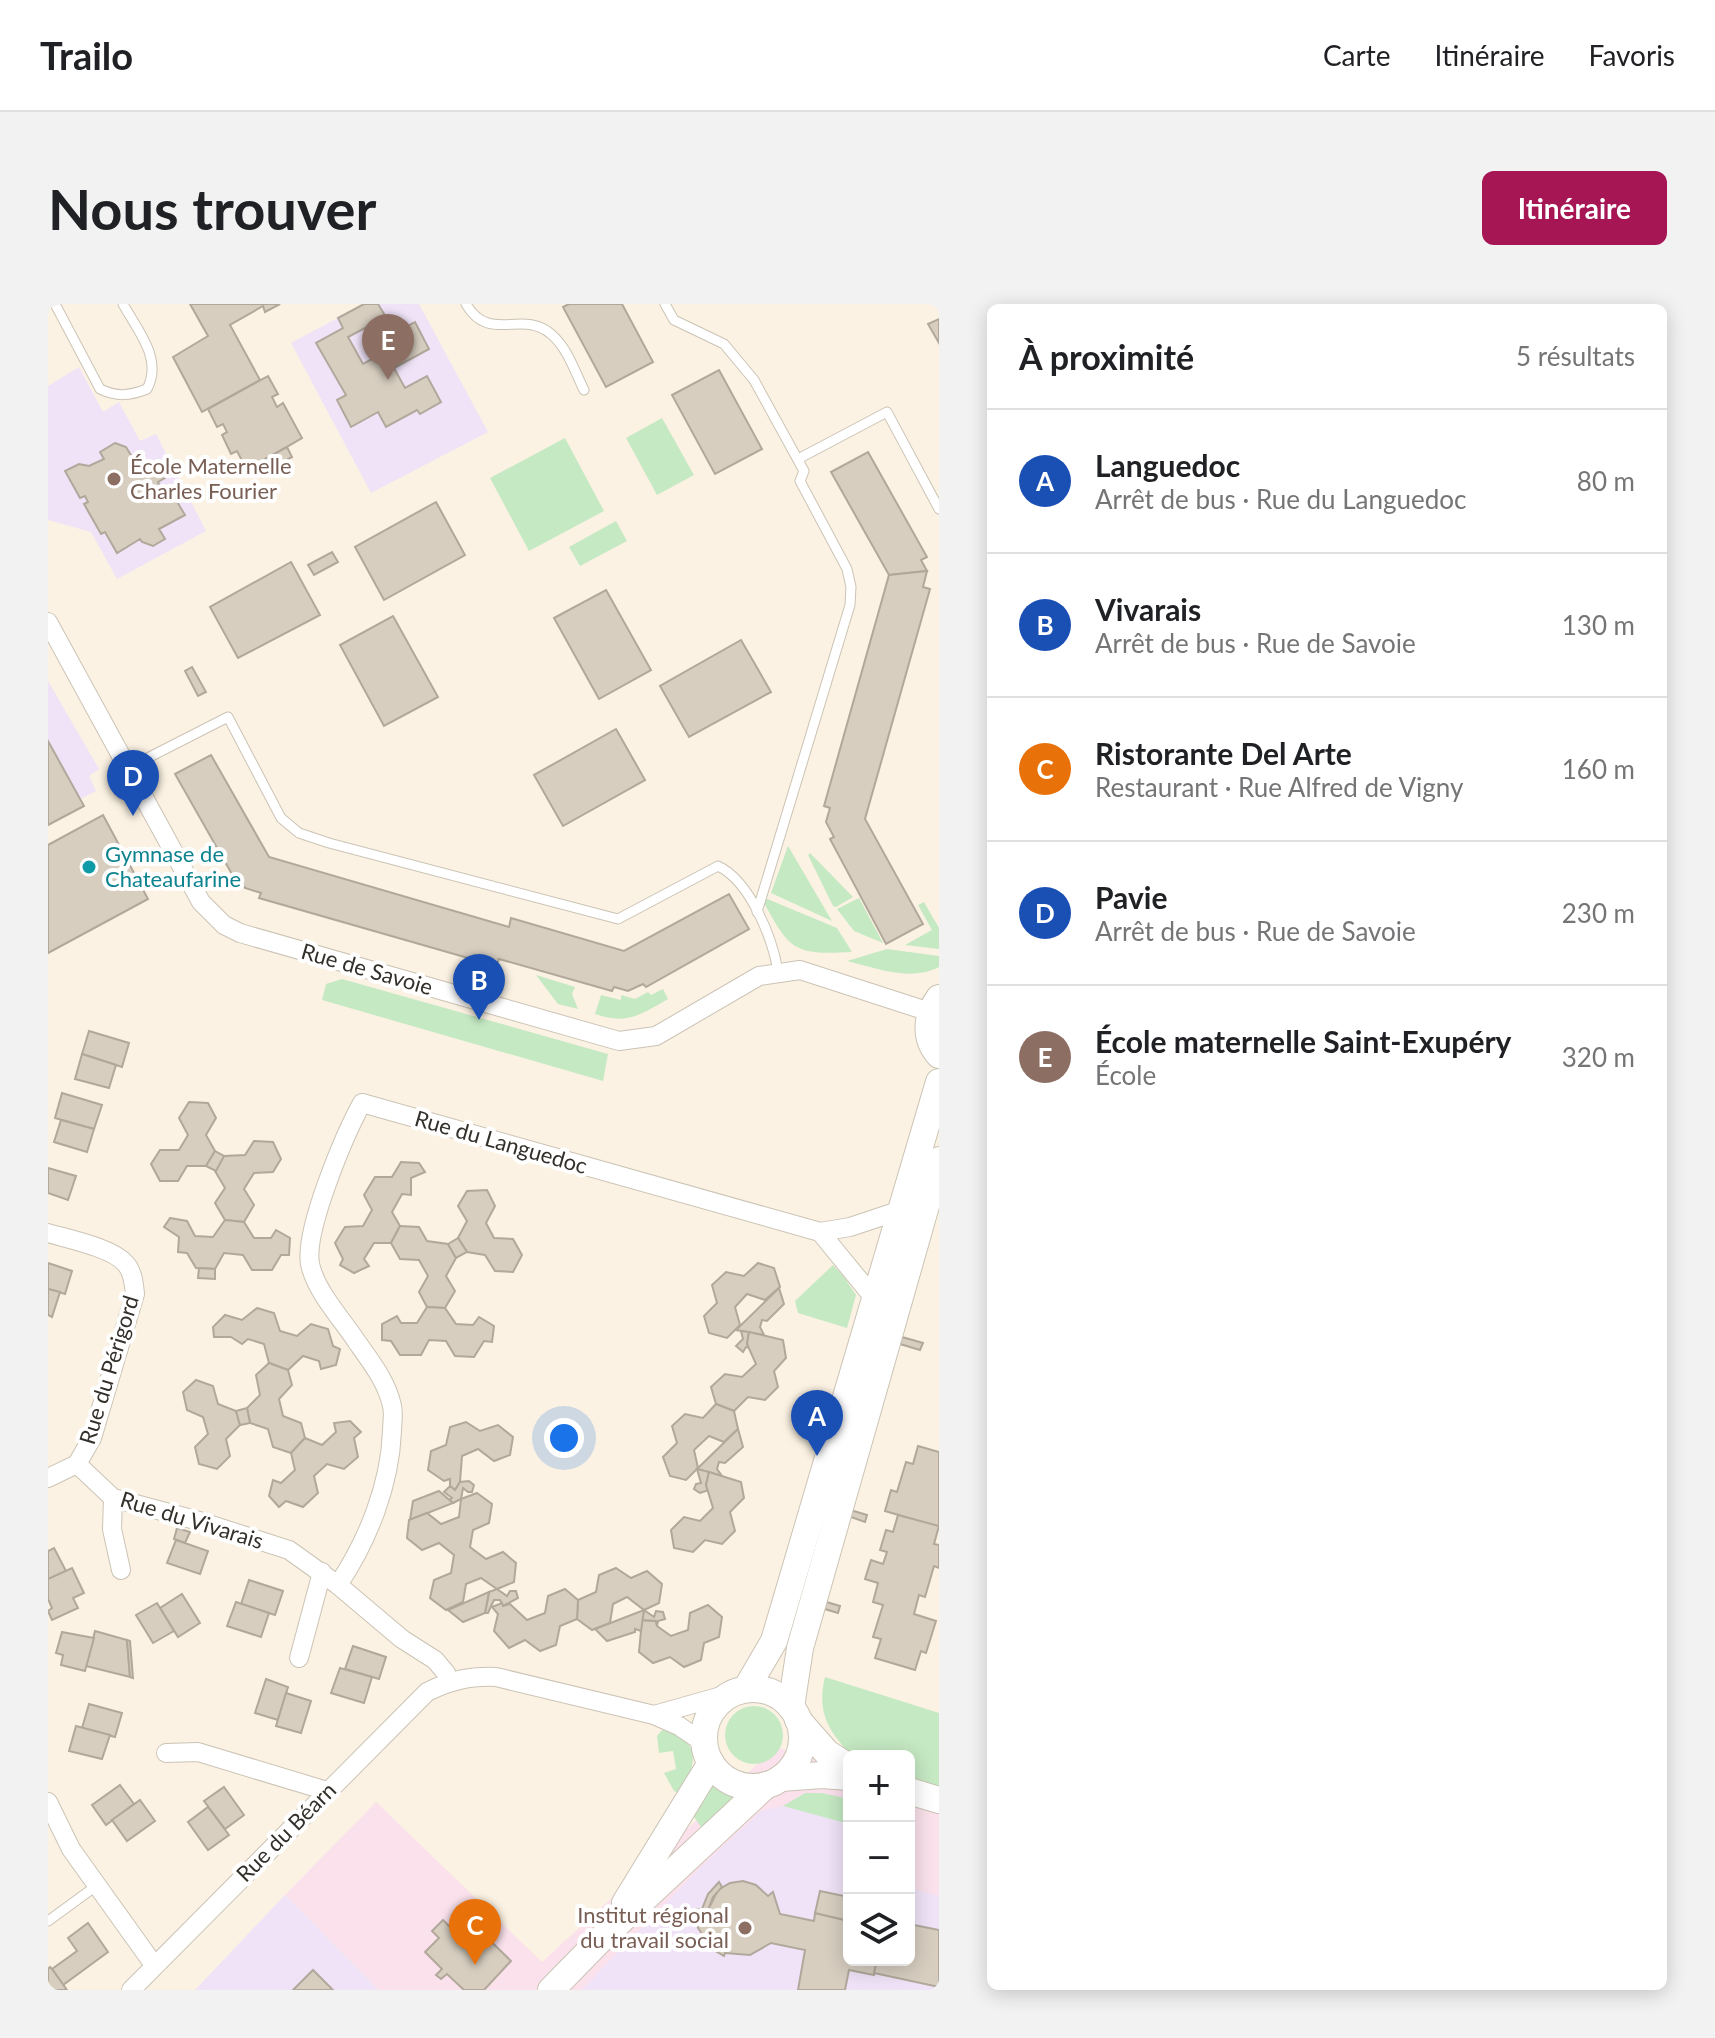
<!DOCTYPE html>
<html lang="fr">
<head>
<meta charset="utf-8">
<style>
  :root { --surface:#fff; --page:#f2f2f2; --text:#202124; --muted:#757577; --line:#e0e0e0; --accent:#a61655 }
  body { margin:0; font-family:Lato,sans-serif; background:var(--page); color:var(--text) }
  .controls { position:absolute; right:24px; bottom:24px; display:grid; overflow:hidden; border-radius:12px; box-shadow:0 4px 20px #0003 }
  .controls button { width:72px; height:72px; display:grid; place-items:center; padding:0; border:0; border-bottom:2px solid var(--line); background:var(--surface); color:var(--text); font:40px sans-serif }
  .you { position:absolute; left:516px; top:1134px; width:28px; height:28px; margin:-20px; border:6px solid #fff; border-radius:50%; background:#1a73e8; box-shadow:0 0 0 12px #1a73e833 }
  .badge { display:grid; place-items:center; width:52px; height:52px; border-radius:50%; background:var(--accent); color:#fff; font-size:26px; font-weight:700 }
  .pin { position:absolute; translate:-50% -66px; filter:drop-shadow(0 2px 4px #0008) }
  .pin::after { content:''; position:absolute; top:42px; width:28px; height:24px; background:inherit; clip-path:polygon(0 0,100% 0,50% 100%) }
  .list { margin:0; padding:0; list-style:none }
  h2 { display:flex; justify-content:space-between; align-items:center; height:104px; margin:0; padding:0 32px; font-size:34px }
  h2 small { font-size:26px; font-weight:400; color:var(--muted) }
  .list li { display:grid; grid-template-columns:52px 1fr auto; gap:24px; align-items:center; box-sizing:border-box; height:144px; padding:0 32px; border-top:2px solid var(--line) }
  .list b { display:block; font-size:30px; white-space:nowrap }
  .list p { margin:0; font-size:26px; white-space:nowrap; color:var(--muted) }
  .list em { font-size:26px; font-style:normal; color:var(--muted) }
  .icon { flex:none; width:44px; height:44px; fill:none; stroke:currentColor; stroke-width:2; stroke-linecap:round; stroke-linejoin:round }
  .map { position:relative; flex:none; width:891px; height:1686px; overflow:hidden; border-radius:12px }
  header { display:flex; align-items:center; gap:48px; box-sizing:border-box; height:112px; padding:0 40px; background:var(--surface); border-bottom:2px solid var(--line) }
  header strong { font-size:38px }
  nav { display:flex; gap:44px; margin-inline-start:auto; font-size:28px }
  .intro { display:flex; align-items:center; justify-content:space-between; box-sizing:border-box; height:192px; padding:0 48px }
  h1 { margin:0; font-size:56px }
  .button { padding:20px 36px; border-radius:12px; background:var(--accent); color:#fff; font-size:28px; font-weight:700 }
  main { display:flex; gap:48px; padding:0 48px }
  aside { flex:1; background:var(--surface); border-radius:12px; box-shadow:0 4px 20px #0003 }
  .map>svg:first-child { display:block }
  .commercial { fill:#fae1eb }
  .education { fill:#f0e3f8 }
  .green { fill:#c5e9c3 }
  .building { fill:#d7cec0; stroke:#b1a89b; stroke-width:2 }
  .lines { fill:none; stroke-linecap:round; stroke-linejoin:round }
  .lane-casing { stroke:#cbc3b5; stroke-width:11 }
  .street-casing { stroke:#cbc3b5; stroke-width:20 }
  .secondary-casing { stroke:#cbc3b5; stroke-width:28 }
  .lane { stroke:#fff; stroke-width:9 }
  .street { stroke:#fff; stroke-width:18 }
  .secondary { stroke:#fff; stroke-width:26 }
  .education-dot { fill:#8d6e63; stroke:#fff; stroke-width:3 }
  .culture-dot { fill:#0f9aa8; stroke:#fff; stroke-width:3 }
  .labels { text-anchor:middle; stroke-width:8; stroke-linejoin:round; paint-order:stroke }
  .education-label { font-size:22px; fill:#785e54; stroke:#fff; text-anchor:start }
  .culture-label { font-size:22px; fill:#0d838f; stroke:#fff; text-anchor:start }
  .street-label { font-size:22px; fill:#33302b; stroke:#fff }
</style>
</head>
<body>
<header>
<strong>Trailo</strong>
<nav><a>Carte</a><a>Itinéraire</a><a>Favoris</a></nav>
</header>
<div class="intro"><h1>Nous trouver</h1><a class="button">Itinéraire</a></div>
<main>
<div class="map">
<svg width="891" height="1686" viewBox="0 0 891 1686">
  <rect width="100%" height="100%" fill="#fbf2e3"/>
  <polygon class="commercial" points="728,1443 801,1466 801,1656 861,1656 861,1485 891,1495 891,1686 331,1686 237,1591 328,1498 494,1658"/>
  <g class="education">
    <polygon points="316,0 371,0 440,128 323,189 243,39"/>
    <polygon points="31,63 55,108 71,98 92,137 108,130 158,227 69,275 43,228 0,216 0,82"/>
    <polygon points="0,377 51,465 41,472 48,487 32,495 36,502 0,521"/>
    <polygon points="735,1502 801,1520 801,1656 861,1656 861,1584 891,1592 891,1686 533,1686 651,1565 713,1507"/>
    <polygon points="237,1591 331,1686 147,1686"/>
  </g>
  <g class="green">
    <polygon points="614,114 646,171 609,191 578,134"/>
    <polygon points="517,134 556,207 481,247 442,174"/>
    <polygon points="568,217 579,237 532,262 521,243"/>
    <polygon points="740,542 784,617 723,589"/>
    <polygon points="762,549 805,593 788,603 785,602 760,551"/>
    <path d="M717 594 789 624 804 648C746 651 742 647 715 597Z"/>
    <polygon points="811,594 835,639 806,627 789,605"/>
    <polygon points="876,598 891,624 891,645 857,641 884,626 870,601"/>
    <path d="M839 645 891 652V663C862 678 828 664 799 657Z"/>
    <polygon points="488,671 527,683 524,690 530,705 510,700"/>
    <polygon points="294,675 560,750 555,777 274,696 278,680"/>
    <path d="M615 685 620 695C592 711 579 721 547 710L553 691 573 696V691L587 695 600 688 603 691Z"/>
    <polygon points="785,961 796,973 808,991 799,1024 750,1009 747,997"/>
    <path d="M777 1373 891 1409V1482L861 1473V1452H801L793 1446 795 1442C776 1420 770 1402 777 1373Z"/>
    <circle cx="706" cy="1431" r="29"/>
    <path d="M614 1426C654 1436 649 1459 633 1490L626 1487 616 1469 628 1465 625 1447 611 1449 609 1432Z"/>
    <polygon points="665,1480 676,1489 689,1493 657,1528 643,1509"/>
    <polygon points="757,1489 774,1489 801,1495 801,1520 735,1502"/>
  </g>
  <g class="building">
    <polygon points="142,0 232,0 217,8 215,2 182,21 212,76 154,108 125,53 160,32"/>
    <polygon points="316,0 330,0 338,13 300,33 315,60 335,49 329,38 367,18 381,45 346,64 357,84 379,72 393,98 372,110 369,106 338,123 330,108 303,123 289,96 298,91 268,39 295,24 290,14"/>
    <polygon points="521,0 574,0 605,58 558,83 515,3"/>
    <polygon points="891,15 891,39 880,20"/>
    <polygon points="671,66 714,145 667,170 624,91"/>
    <polygon points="220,72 230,90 224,93 229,103 235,99 254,134 199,166 189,147 183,150 174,131 179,128 175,120 169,123 160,105"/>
    <polygon points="67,139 78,143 89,161 97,157 108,159 117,174 110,178 118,192 128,196 137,211 111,225 117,235 105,242 94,238 92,235 69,249 57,228 53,230 36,200 40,198 37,192 32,194 17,167 31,160 41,162 56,155 52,148"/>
    <polygon points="239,143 244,153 213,170 208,160"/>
    <polygon points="820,148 879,253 873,256 879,267 841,271 783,168"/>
    <polygon points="388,198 417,251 336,296 307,243"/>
    <polygon points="284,248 290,258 266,271 260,261"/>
    <polygon points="243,258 272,311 190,354 162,303"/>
    <polygon points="879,267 875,283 882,285 817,515 875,620 838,640 782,535 786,533 778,518 782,504 776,502 841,271"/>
    <polygon points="558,286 603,366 551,395 506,314"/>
    <polygon points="345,312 390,393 336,422 292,341"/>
    <polygon points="693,336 723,388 641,433 612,382"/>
    <polygon points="144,363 158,388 150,392 137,367"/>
    <polygon points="568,425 597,476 515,522 486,471"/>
    <polygon points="0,437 36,502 0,521"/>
    <polygon points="163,451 221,553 461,623 463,614 576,647 681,590 701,625 598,683 595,680 580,687 566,683 564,687 451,655 448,662 211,594 213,589 197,584 190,571 185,572 127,470"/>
    <polygon points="55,511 100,595 0,649 0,541"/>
    <polygon points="41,727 81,739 74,763 34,750"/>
    <polygon points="34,750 68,761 61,784 27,775"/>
    <polygon points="14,789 54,801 46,825 7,814"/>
    <polygon points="141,798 160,799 168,814 158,831 167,847 158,862 139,862 130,877 112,877 103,860 112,846 131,846 140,831 131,814"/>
    <polygon points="13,816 46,825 39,848 6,838"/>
    <polygon points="206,837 225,838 233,855 225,868 206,869 196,885 206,901 196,918 177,916 167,899 177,884 167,867 176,852 197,851"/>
    <polygon points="167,847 176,852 168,867 158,862"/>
    <polygon points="353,858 371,859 377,868 363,874 363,891 354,890 344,908 352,922 343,939 326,939 316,955 321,962 306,969 292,961 295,955 287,939 297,923 315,922 324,906 316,891 327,873 344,873"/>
    <polygon points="0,864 28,872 20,896 0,889"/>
    <polygon points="439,886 447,902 438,919 446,934 465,935 474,951 465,968 447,967 437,951 419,948 410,934 419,917 410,902 419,887"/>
    <polygon points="122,914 139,917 147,932 165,933 177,916 196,918 206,934 223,934 228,926 242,934 241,951 233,951 224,966 204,966 195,951 176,949 167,965 148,964 139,949 130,948 131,933 116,923"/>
    <polygon points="352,922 371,923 379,937 400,940 408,954 398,972 407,987 397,1004 379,1003 371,988 380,972 371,956 352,955 343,939"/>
    <polygon points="410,934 419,948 408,954 400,940"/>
    <polygon points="0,959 24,967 17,990 0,985"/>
    <polygon points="710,959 726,964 732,983 717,996 699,990 687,1003 692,1021 679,1034 661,1029 656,1012 669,999 664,981 678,968 696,972"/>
    <polygon points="151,964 167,965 167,975 150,974"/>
    <polygon points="731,984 736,1000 719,1017 714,1016 712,1023 716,1031 688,1026"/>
    <polygon points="0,985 12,988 4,1013 0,1011"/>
    <polygon points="379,1003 397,1004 408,1020 425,1021 431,1013 446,1022 444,1038 436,1037 426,1053 407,1052 398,1037 381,1036 373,1051 352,1051 343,1037 334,1036 334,1020 349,1012 353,1019 369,1019"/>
    <polygon points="209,1004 226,1009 232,1027 249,1032 263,1020 280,1025 285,1042 292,1045 288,1061 273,1065 271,1057 255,1052 240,1066 221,1059 216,1040 200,1035 194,1040 183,1033 166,1033 165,1023 177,1011 194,1016"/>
    <polygon points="693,1027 701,1028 699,1040 703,1044 698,1043 695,1048 688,1042 695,1035"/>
    <polygon points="701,1028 735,1036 738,1054 726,1067 730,1083 717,1096 700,1093 686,1107 668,1100 663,1083 677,1070 694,1073 708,1060 699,1040"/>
    <polygon points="854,1033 875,1039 872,1046 852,1040"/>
    <polygon points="221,1059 240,1066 244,1081 231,1095 235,1112 253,1119 257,1134 243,1149 225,1143 220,1125 202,1119 199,1104 212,1091 208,1071"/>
    <polygon points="148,1076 165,1082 170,1100 188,1107 192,1121 178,1135 182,1152 169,1165 151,1160 147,1143 160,1130 155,1113 139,1106 135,1088"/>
    <polygon points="668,1100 686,1107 690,1125 676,1138 661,1132 646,1146 650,1164 638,1176 622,1172 615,1153 629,1139 624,1122 637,1110 655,1114"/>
    <polygon points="199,1104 202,1119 192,1121 188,1107"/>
    <polygon points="302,1117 313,1128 306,1134 310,1153 296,1165 279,1160 266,1172 270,1189 255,1203 238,1197 231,1203 221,1192 225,1176 233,1179 247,1166 243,1149 257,1134 274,1141 288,1128 286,1119"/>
    <polygon points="418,1118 432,1127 450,1121 465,1133 462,1151 446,1157 430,1145 414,1152 412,1178 407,1186 402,1182 402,1175 396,1177 380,1166 383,1147 398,1141 402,1123"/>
    <polygon points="690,1125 695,1143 677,1159 671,1158 669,1165 674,1172 649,1165"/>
    <polygon points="870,1142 891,1148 891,1223 837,1207 843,1186 849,1188 858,1158 865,1160"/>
    <polygon points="649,1165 661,1168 658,1181 661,1186 652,1189 646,1185 648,1180 653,1179"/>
    <polygon points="661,1168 693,1178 696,1194 682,1208 687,1227 674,1240 657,1236 645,1248 626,1244 623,1226 636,1213 652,1217 665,1204 658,1181"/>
    <polygon points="421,1177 426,1181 424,1188 420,1188 415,1184 413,1195 405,1199 401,1196 404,1194 396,1188 402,1182 407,1186 412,1178"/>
    <polygon points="391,1187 405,1199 362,1216 365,1197"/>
    <polygon points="429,1189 444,1200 441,1219 425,1226 422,1243 438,1255 455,1248 468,1259 466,1278 449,1285 433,1274 418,1280 415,1298 398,1306 382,1294 386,1276 403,1269 406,1251 391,1239 374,1246 359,1234 361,1216 379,1209 393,1220 411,1213 413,1195"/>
    <polygon points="799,1205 819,1211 817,1218 797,1211"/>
    <polygon points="850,1211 891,1222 886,1240 891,1241 891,1264 886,1262 877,1293 871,1291 866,1310 888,1317 878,1349 873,1347 867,1366 827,1354 833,1335 825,1333 835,1301 825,1298 830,1279 817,1275 823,1256 835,1260 839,1248 832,1246 838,1226 845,1228"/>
    <polygon points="129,1224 142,1228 137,1239 126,1235"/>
    <polygon points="128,1236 160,1247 152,1270 119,1259"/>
    <polygon points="6,1244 18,1267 0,1275 0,1247"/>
    <polygon points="24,1264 36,1289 25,1294 30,1304 4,1316 0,1307 4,1304 0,1295 0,1275"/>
    <polygon points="568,1264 583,1274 599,1267 614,1280 611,1299 596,1306 579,1293 565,1300 562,1319 544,1326 529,1315 530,1296 548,1288 551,1271"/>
    <polygon points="201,1276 235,1287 227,1311 193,1300"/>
    <polygon points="449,1285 459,1292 462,1287 468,1287 470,1294 455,1302 452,1296 446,1296 440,1309 437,1309 441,1288"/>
    <polygon points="517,1285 530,1296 529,1315 512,1322 508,1341 492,1347 477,1336 461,1344 446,1327 450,1310 444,1303 454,1299 455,1302 462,1300 479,1316 497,1309 500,1292"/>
    <polygon points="441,1288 437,1309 415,1318 400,1306"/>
    <polygon points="134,1290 152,1319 130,1333 112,1304"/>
    <polygon points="772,1296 792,1302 790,1309 770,1303"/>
    <polygon points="188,1298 221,1309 213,1333 179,1322"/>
    <polygon points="109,1299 126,1327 105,1339 88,1311"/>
    <polygon points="660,1301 674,1313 671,1333 656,1339 653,1356 636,1363 622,1353 605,1359 591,1348 594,1316 608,1317 609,1322 623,1332 640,1326 642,1309"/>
    <polygon points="596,1306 606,1313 608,1307 615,1308 617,1315 610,1317 609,1322 608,1317 594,1316"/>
    <polygon points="596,1306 593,1327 587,1325 587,1328 559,1337 547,1325"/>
    <polygon points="47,1327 79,1336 82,1373 38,1362"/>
    <polygon points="14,1328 46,1334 37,1367 13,1361 15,1351 8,1349"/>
    <polygon points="79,1336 82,1337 85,1374 82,1373"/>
    <polygon points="305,1342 338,1353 331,1375 297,1365"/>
    <polygon points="292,1364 324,1373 316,1399 283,1389"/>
    <polygon points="218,1375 240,1383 230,1416 207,1409"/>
    <polygon points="238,1389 263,1397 253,1429 228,1422"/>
    <polygon points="41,1400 74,1409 67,1433 34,1424"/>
    <polygon points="28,1422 62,1431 54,1455 21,1447"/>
    <polygon points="72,1481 86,1500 58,1521 44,1501"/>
    <polygon points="176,1483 196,1511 177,1525 156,1497"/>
    <polygon points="92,1496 107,1517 79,1537 64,1516"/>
    <polygon points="160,1503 181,1531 160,1546 140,1518"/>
    <polygon points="695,1577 708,1581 720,1592 725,1588 732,1610 766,1617 767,1609 801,1617 801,1656 829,1656 826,1671 801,1666 797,1686 750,1686 757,1646 723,1639 702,1651 677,1649 676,1652 664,1645 650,1624 648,1605 660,1606 670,1586 682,1579"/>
    <polygon points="671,1578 674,1583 665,1593 660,1606 654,1605 660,1590"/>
    <polygon points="772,1587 801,1593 801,1617 767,1609"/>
    <polygon points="415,1610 463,1657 436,1686 416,1686 399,1670 393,1675 388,1671 394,1665 377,1648 391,1634 384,1627 395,1616 402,1623"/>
    <polygon points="40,1619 60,1648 15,1681 4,1665 29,1647 20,1634"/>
    <polygon points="861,1620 891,1626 891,1683 826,1669 829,1656 861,1656"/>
    <polygon points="2,1663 4,1665 19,1686 0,1686 0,1665"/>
    <polygon points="265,1666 285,1686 245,1686"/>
  </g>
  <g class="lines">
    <g class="lane-casing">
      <g id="lane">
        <path d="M7 0 52 85C69 93 81 92 99 85 115 55 90 27 75 0"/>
        <path d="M418 0C441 40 474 5 503 30 519 43 527 68 536 86"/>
        <polyline points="617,0 626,16 676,40 706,76 756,167 752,177 799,265 803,283 802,301 709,608"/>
        <polyline points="750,155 839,108 891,205"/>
        <path d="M80 464 180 413 233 514 251 529 281 539 570 615 670 562C702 577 724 633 730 667"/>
        <polyline points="0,1617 48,1582"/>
      </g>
    </g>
    <g class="street-casing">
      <g id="street">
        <polyline points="0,318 153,598 176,621 192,629 571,737 608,732 711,672 752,666 882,708"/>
        <path d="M0 929C20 935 65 944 78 960 85 968 86 980 87 990L44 1134 29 1160"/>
        <polyline points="826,994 772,928 802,923 853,906"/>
        <polyline points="0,1174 29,1160 65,1194 151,1217 241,1246 290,1281 354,1335 387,1356 398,1369 400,1378"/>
        <polyline points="65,1194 64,1225 73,1266"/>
        <path d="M290 1281C320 1236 342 1181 344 1127 344 1119 346 1110 344 1102 339 1078 323 1058 309 1038 294 1015 268 988 262 960 256 926 297 830 314 799L772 928"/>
        <polyline points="251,1354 274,1268"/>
        <polyline points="606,1411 684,1389"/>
        <polyline points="118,1449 150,1448 279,1487"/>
        <polyline points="0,1498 23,1545 106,1661"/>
        <path d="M83 1686 379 1388C403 1376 422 1372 448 1373L606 1411 631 1422 656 1439"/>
      </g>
    </g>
    <g class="secondary-casing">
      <g id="secondary">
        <path d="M891 694C878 712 876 734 891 751"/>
        <polyline points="698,1385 726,1337 891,778"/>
        <circle cx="705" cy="1434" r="49"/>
        <polyline points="743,1403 752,1344 891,856"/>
        <polyline points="750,1416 779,1449 801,1463"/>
        <polyline points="733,1474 774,1471 801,1473"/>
        <polyline points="861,1487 891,1496"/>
        <polyline points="577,1599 663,1459"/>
        <polyline points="503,1686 555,1633 718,1481"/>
      </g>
    </g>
    <use href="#lane" class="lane"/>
    <use href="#street" class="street"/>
    <use href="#secondary" class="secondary"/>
  </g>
  <g class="education-dot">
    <circle cx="66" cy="175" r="8"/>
    <circle cx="697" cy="1624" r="8"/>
  </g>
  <circle class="culture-dot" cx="41" cy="563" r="8"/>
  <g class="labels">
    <g class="education-label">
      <text x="82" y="170">École Maternelle<tspan x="82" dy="25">Charles Fourier</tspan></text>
      <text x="681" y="1619" text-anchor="end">Institut régional<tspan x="681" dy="25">du travail social</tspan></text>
    </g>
    <g class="culture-label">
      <text x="57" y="558">Gymnase de<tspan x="57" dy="25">Chateaufarine</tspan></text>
    </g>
    <g class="street-label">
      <text transform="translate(319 665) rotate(16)" y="8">Rue de Savoie</text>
      <text transform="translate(453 838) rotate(16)" y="8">Rue du Languedoc</text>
      <text transform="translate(61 1066) rotate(-73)" y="8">Rue du Périgord</text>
      <text transform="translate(144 1216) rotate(17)" y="8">Rue du Vivarais</text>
      <text transform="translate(238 1528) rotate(-45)" y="8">Rue du Béarn</text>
    </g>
  </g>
</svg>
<div class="controls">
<button>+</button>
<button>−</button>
<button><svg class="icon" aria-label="layers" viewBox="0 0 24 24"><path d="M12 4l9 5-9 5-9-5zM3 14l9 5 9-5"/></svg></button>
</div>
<div class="you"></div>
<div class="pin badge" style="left:769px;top:1152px;background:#1a4fb4">A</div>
<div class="pin badge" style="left:431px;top:716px;background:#1a4fb4">B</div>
<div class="pin badge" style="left:427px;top:1661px;background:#e8710a">C</div>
<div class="pin badge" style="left:85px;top:512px;background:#1a4fb4">D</div>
<div class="pin badge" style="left:340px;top:76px;background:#8d6e63">E</div>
</div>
<aside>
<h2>À proximité<small>5 résultats</small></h2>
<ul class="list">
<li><span class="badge" style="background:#1a4fb4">A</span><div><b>Languedoc</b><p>Arrêt de bus · Rue du Languedoc</p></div><em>80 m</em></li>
<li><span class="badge" style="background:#1a4fb4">B</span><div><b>Vivarais</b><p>Arrêt de bus · Rue de Savoie</p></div><em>130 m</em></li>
<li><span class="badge" style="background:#e8710a">C</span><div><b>Ristorante Del Arte</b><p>Restaurant · Rue Alfred de Vigny</p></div><em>160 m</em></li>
<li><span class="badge" style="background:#1a4fb4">D</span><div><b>Pavie</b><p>Arrêt de bus · Rue de Savoie</p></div><em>230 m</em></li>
<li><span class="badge" style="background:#8d6e63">E</span><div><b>École maternelle Saint-Exupéry</b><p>École</p></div><em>320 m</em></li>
</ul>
</aside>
</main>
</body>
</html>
